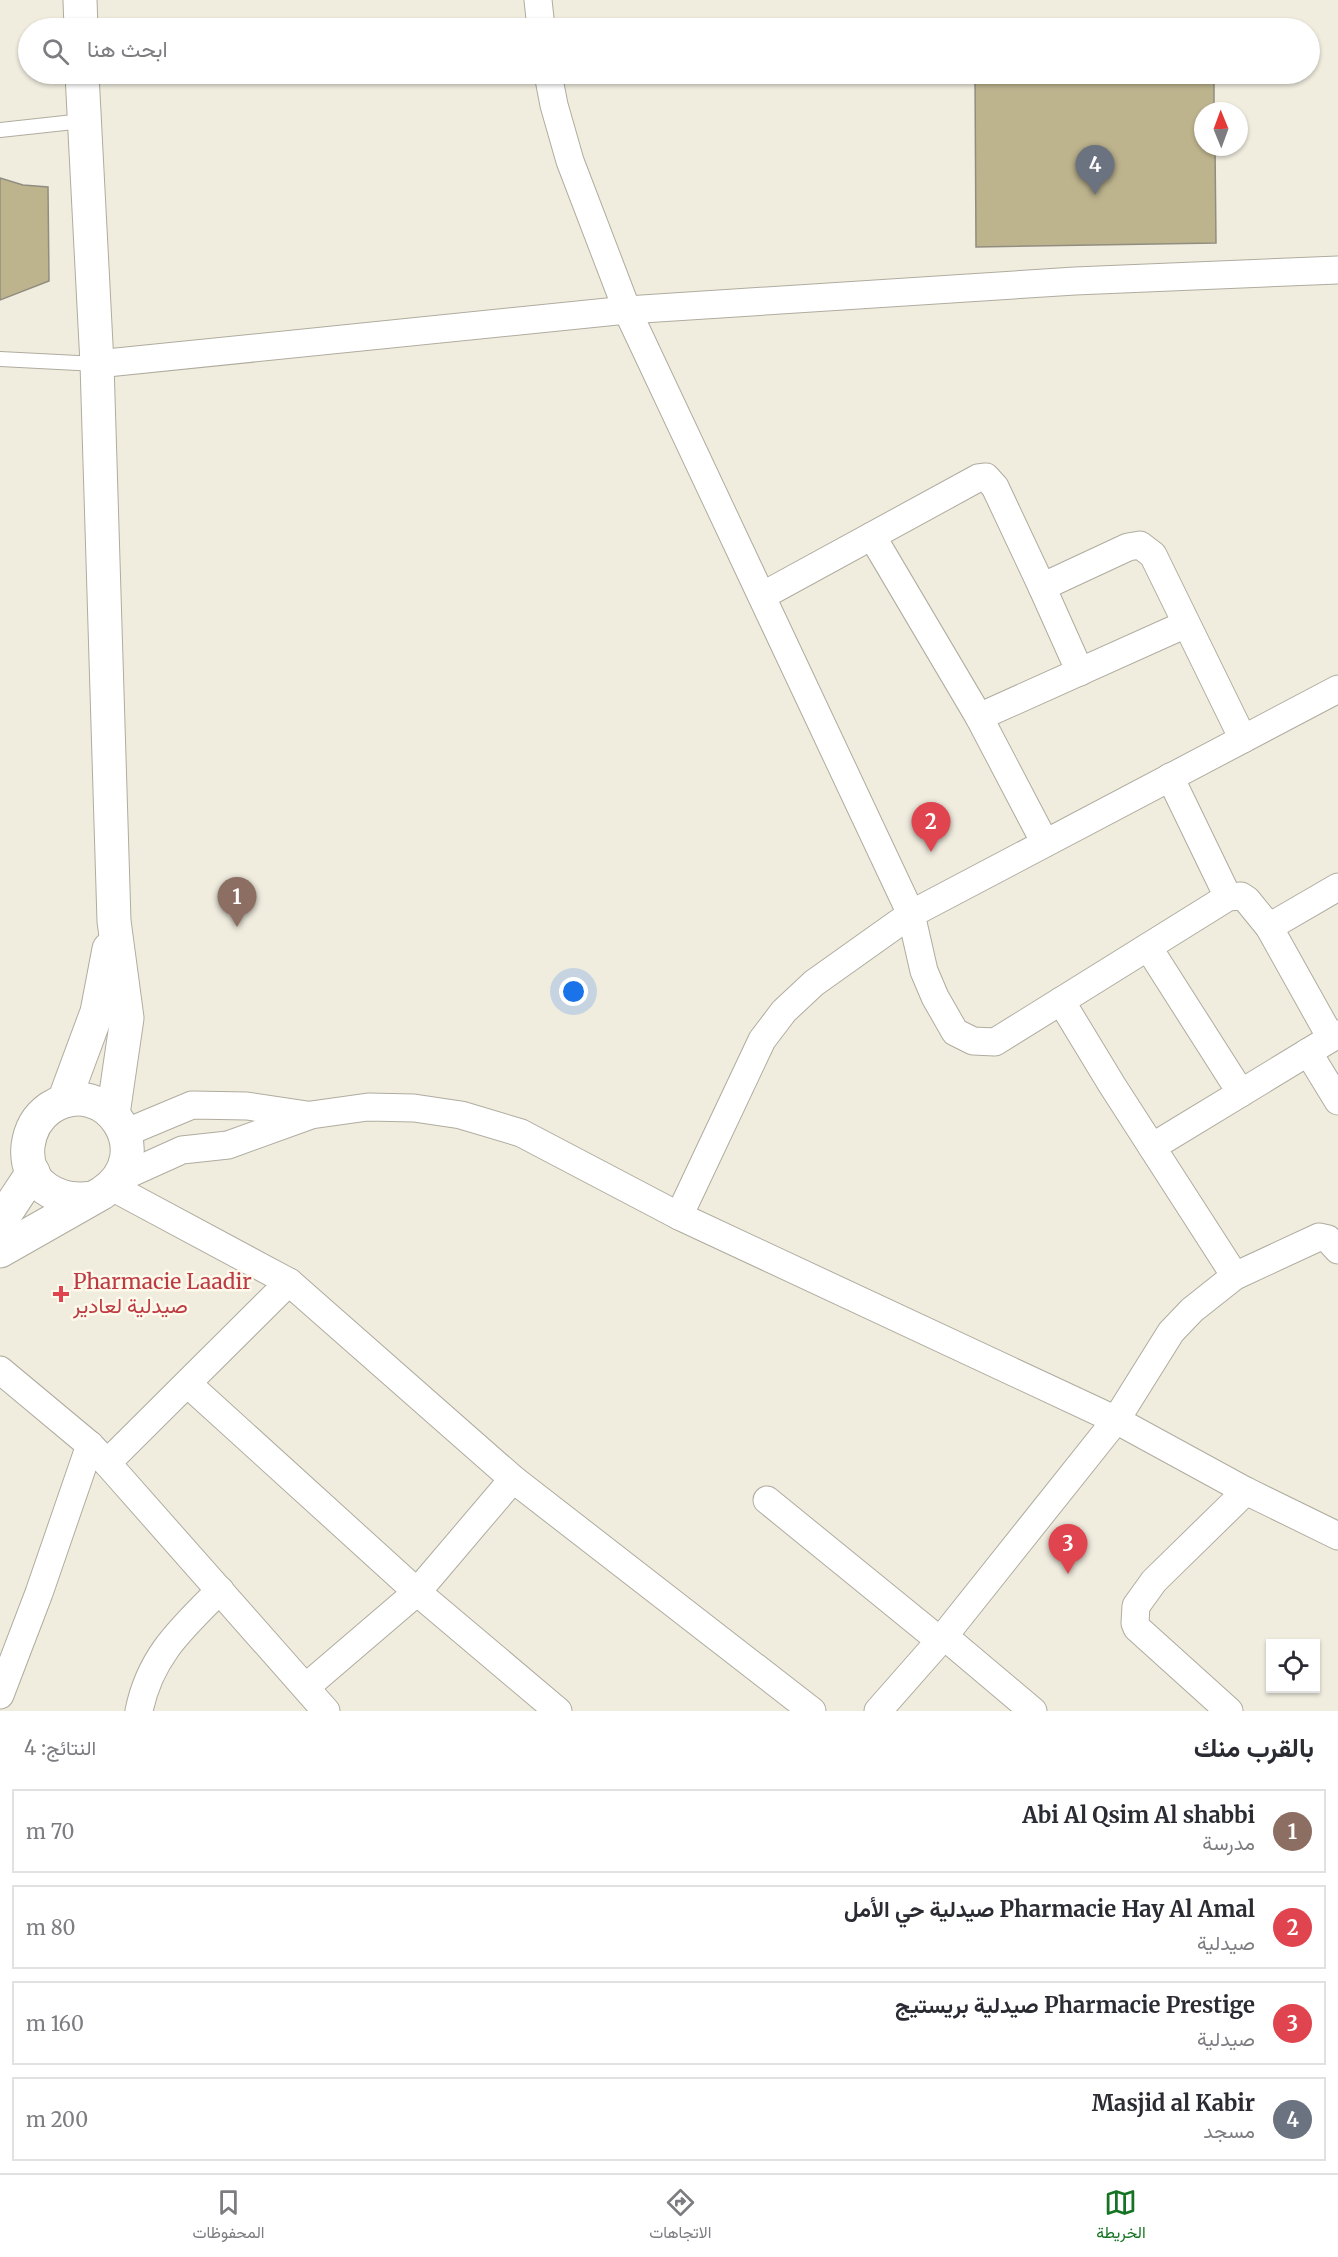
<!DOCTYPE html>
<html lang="ar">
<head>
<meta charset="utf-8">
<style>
  :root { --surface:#fff; --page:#f7f7f7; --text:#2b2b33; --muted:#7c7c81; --line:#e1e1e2; --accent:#157423 }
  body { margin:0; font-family:Merriweather,Vazirmatn,serif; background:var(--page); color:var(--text); direction:rtl }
  .controls { position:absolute; right:18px; bottom:18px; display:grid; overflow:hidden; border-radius:0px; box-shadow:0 2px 4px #0004 }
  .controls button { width:54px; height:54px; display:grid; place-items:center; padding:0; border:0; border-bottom:2px solid var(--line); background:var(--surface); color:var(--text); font:30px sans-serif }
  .compass { position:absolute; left:1194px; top:102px; width:54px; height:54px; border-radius:50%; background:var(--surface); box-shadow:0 2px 4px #0004; rotate:359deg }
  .you { position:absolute; left:574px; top:992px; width:21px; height:21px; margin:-15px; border:4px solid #fff; border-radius:50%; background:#1a73e8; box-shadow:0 0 0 9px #1a73e833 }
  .badge { display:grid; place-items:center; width:39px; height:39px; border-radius:50%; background:var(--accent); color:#fff; font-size:20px; font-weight:700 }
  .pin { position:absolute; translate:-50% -50px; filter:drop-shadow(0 2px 3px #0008) }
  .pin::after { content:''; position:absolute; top:32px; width:21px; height:18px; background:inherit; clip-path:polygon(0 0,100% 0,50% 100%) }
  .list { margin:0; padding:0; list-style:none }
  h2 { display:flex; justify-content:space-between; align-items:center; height:78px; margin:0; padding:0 24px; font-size:26px }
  h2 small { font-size:20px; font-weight:400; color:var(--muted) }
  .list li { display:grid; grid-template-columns:39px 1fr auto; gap:18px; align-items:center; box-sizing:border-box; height:84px; margin:0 12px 12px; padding:0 12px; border:2px solid var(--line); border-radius:0px }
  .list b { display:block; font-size:22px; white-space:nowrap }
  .list p { margin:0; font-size:20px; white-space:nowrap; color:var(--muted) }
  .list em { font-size:20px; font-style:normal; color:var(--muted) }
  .icon { flex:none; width:33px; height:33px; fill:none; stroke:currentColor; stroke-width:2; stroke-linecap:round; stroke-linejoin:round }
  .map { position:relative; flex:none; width:1338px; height:1711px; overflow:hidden; direction:ltr }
  .search { position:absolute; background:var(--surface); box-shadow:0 2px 4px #0004; left:18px; right:18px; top:18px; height:66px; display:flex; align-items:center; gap:15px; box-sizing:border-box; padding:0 21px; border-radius:33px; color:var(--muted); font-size:22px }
  .sheet { height:462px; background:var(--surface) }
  nav { display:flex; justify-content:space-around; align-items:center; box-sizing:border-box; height:84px; border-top:2px solid var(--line); background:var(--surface); font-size:16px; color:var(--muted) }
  nav a { display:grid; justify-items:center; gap:3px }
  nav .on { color:var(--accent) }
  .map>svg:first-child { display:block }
  .building { fill:#bdb48e; stroke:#908d80; stroke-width:1.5 }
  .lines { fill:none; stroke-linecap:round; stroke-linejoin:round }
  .lane-casing { stroke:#afac9f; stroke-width:16 }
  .street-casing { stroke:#afac9f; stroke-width:29 }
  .secondary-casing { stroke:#afac9f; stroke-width:35 }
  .lane { stroke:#fff; stroke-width:14 }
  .street { stroke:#fff; stroke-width:27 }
  .secondary { stroke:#fff; stroke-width:33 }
  .health-dot { fill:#e0444e; stroke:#fdfaec; stroke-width:2 }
  .labels { text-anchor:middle; stroke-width:5; stroke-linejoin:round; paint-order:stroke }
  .health-label { font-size:21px; fill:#be3a42; stroke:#fdfaec; text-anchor:start }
</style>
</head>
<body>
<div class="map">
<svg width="1338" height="1711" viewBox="0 0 1338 1711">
  <rect width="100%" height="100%" fill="#f0eddf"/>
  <g class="building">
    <polygon points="975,74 1214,74 1214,111 1203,111 1203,147 1215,147 1216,243 976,247"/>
    <polygon points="0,178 23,185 48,187 49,281 0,300"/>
  </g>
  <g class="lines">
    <g class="lane-casing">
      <g id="lane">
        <polyline points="0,130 83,121"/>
        <polyline points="0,359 97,364"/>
      </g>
    </g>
    <g class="street-casing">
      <g id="street">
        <polyline points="538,0 541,28"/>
        <polyline points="548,74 554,105 570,161 627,310 911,914 924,971 935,997 955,1032 973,1041 995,1042 1061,1001 1112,1085 1235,1276"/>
        <polyline points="97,364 627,310 1075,281 1338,270"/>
        <polyline points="872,536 979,717 1186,624"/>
        <polyline points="1042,587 1080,672"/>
        <polyline points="762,596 978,478 986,477 995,487 1042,587 1128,547 1140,545 1153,555 1243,739"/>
        <polyline points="979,717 1045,843"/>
        <polyline points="1170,777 1228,897"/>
        <polyline points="1269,927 1338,887"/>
        <polyline points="1148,947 1241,1093"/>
        <polyline points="1061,1001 1228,897 1241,896 1247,900 1269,927 1331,1038"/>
        <polyline points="1308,1052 1338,1101"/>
        <polyline points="125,1133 192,1105 247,1106 307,1115"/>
        <polyline points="1152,1147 1338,1034"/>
        <polyline points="120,1178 182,1150 228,1145 311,1115 368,1107 414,1108 461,1115 521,1133 679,1216 1116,1420 1246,1491 1338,1536"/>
        <polyline points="112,1187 289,1282 513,1479 812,1711"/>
        <polyline points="679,1216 762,1040 784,1011 814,983 911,914 1338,689"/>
        <polyline points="0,1370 90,1445 107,1463 326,1711"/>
        <polyline points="188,1384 417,1592 558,1711"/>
        <polyline points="107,1463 289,1282"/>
        <polyline points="767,1500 939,1640"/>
        <polyline points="944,1636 1033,1711"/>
        <polyline points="306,1687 417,1592 513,1479"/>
        <polyline points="0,1695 39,1593 90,1445"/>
        <path d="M139 1711C150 1656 182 1628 220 1590"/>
        <polyline points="878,1711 944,1636 1116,1420 1171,1332 1192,1310 1235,1276 1319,1237 1328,1239 1338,1250"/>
        <polyline points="1229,1711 1137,1628 1135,1623 1136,1606 1154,1581 1246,1491"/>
      </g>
    </g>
    <g class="secondary-casing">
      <g id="secondary">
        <polyline points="80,0 81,28"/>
        <polyline points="82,74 97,364 114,921 127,1018 113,1114"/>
        <polyline points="64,1101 97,1012 109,949"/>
        <polyline points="0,1222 33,1172"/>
        <path d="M0 1251 102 1193C161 1154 105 1072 50 1108 37 1117 30 1130 28 1146 24 1185 58 1203 92 1198"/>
      </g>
    </g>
    <use href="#lane" class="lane"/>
    <use href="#street" class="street"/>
    <use href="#secondary" class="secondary"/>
  </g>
  <path class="health-dot" d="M58 1285h6v6h6v6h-6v6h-6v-6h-6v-6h6z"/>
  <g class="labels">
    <g class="health-label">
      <text x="73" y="1289">Pharmacie Laadir<tspan x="73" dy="24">صيدلية لعادير</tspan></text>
    </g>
  </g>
</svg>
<div class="controls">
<button><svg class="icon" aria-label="locate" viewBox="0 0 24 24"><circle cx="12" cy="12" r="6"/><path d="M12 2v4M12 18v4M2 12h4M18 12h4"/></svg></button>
</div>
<svg class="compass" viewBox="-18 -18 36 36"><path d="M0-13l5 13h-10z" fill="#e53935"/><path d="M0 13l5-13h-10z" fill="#7c7c81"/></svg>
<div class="you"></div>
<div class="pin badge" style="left:237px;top:927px;background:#8d6e63">1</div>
<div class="pin badge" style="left:931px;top:852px;background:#e0444e">2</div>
<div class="pin badge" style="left:1068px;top:1574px;background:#e0444e">3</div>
<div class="pin badge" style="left:1095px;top:195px;background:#6b7280">4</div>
<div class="search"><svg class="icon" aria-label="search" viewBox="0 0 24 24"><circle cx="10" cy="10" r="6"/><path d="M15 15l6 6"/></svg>ابحث هنا</div>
</div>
<section class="sheet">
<h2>بالقرب منك<small>النتائج: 4</small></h2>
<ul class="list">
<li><span class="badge" style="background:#8d6e63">1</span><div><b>Abi Al Qsim Al shabbi</b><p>مدرسة</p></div><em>70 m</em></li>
<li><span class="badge" style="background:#e0444e">2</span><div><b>Pharmacie Hay Al Amal صيدلية حي الأمل</b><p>صيدلية</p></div><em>80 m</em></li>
<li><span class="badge" style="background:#e0444e">3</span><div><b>Pharmacie Prestige صيدلية بريستيج</b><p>صيدلية</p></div><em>160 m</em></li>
<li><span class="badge" style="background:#6b7280">4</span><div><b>Masjid al Kabir</b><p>مسجد</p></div><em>200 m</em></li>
</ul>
</section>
<nav>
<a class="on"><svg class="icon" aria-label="map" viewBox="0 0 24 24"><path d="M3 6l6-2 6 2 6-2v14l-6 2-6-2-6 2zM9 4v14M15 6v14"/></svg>الخريطة</a>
<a><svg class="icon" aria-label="directions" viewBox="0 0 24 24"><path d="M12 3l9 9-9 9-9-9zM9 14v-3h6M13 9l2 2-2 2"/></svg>الاتجاهات</a>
<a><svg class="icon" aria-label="saved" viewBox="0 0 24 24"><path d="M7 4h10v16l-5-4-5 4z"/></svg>المحفوظات</a>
</nav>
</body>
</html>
